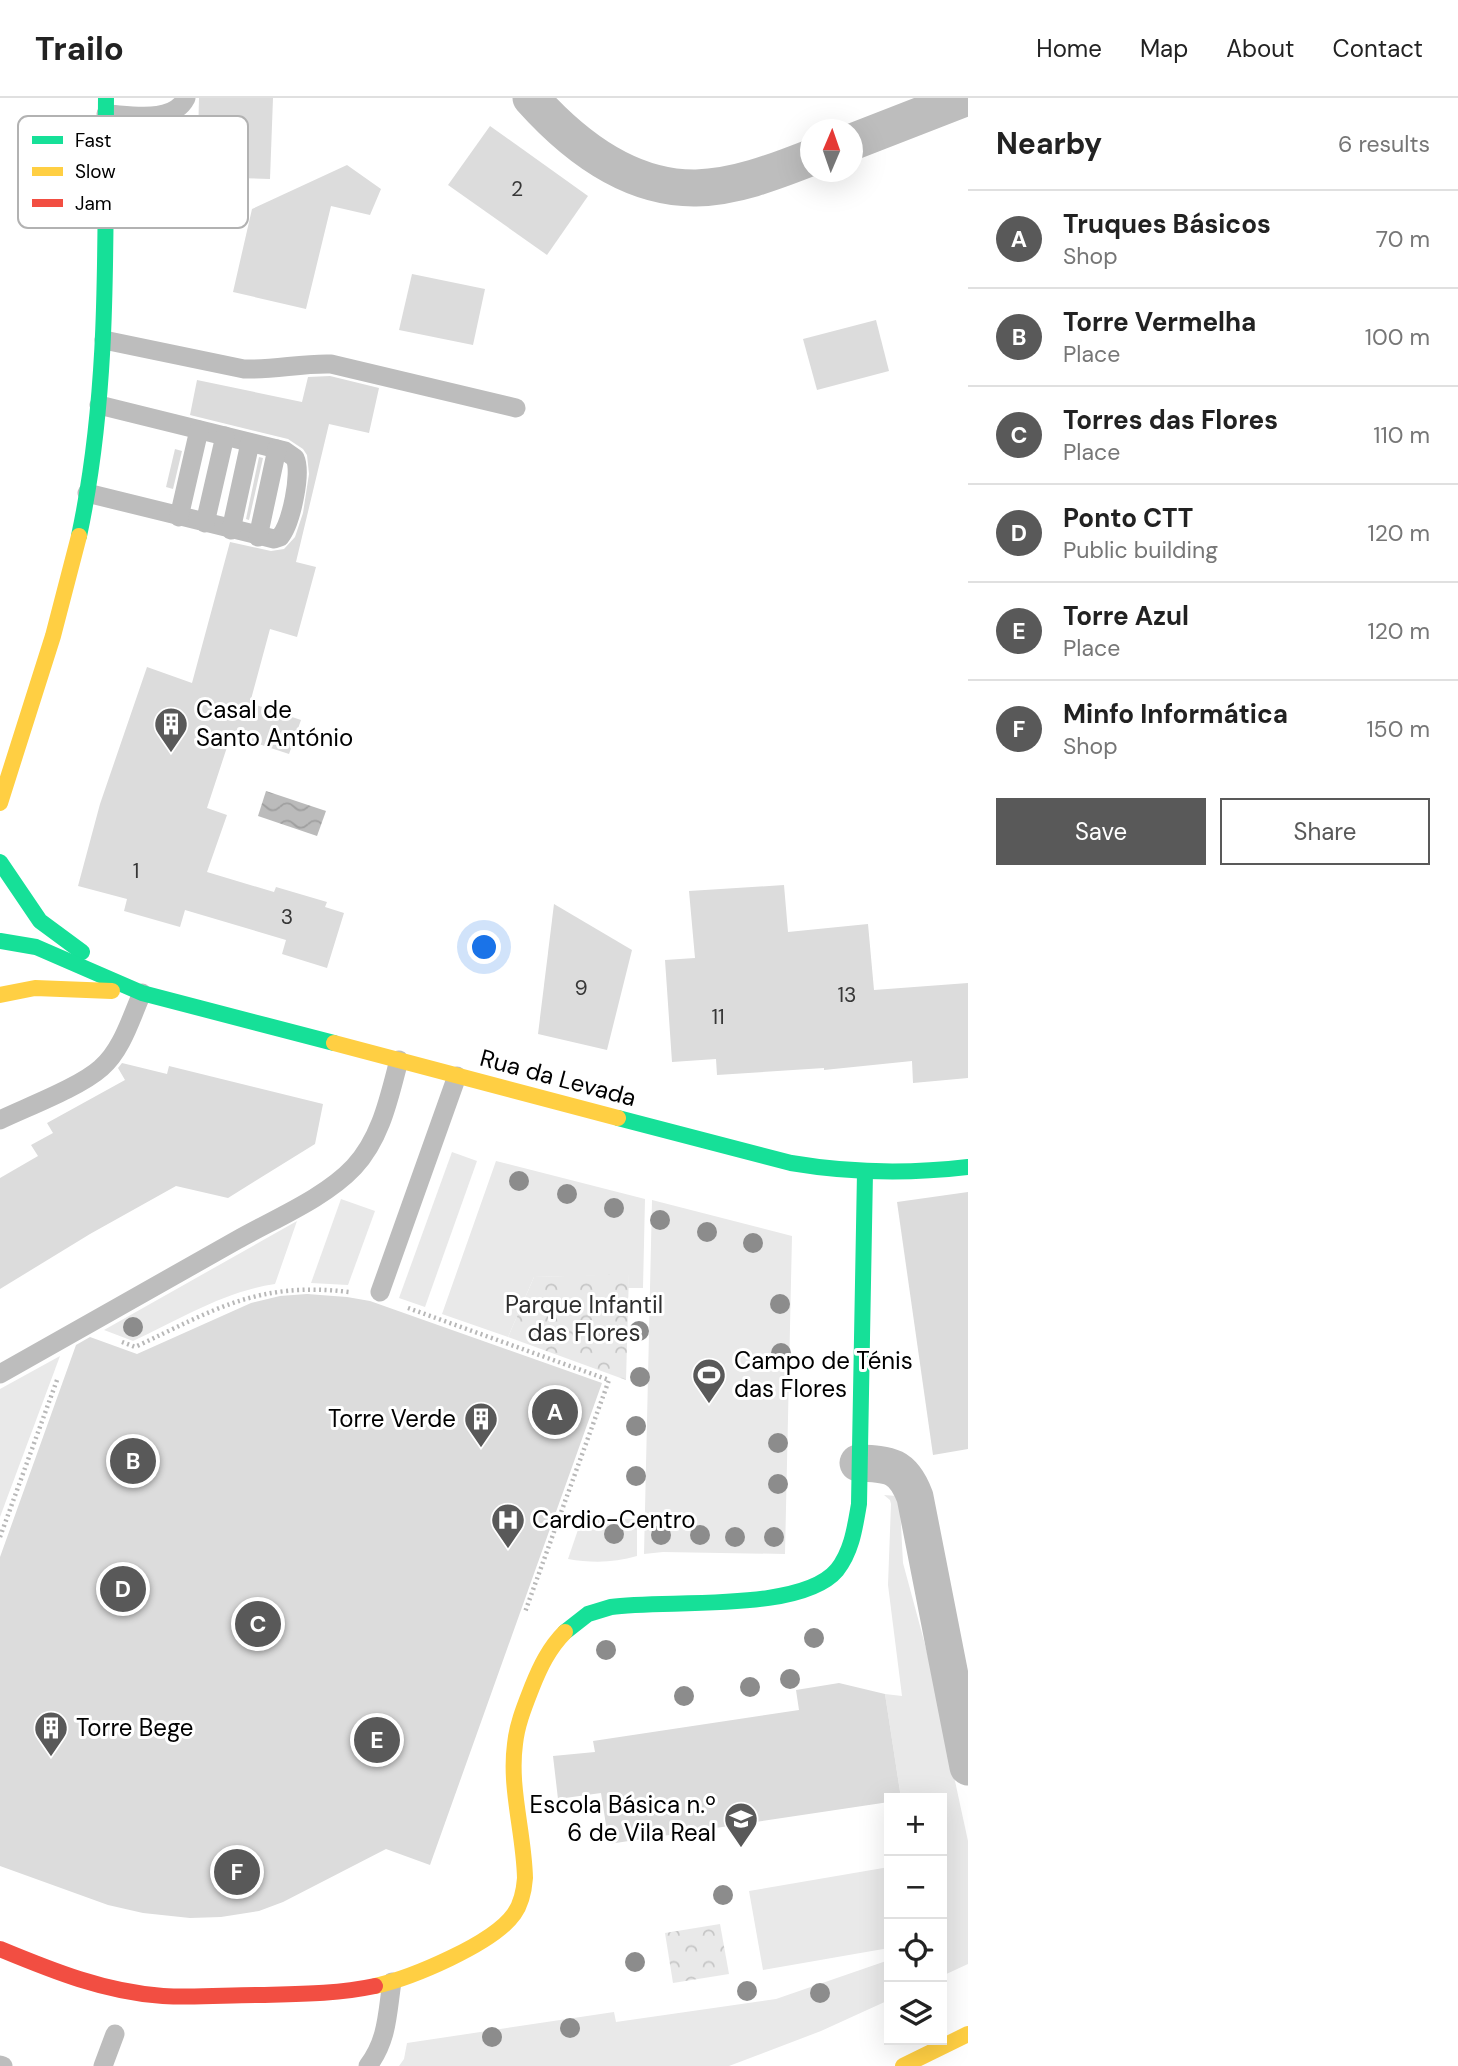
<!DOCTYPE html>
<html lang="en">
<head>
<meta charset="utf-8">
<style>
  :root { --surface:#fff; --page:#f2f2f2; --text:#222; --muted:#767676; --line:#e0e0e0; --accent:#595959 }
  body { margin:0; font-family:"DM Sans",sans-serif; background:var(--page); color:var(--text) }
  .controls { position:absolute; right:21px; bottom:21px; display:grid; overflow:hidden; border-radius:0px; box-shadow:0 7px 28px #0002 }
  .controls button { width:63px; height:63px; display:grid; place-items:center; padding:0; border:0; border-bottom:2px solid var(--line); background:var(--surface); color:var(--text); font:35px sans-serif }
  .compass { position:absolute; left:800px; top:21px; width:63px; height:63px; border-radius:50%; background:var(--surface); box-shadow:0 7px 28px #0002; rotate:2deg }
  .you { position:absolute; left:485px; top:850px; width:24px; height:24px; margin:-18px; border:5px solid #fff; border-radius:50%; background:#1a73e8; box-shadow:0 0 0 10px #1a73e833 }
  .badge { display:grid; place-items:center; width:46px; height:46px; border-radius:50%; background:var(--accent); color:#fff; font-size:23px; font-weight:700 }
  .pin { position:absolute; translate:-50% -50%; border:4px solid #fff; box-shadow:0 2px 7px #0006 }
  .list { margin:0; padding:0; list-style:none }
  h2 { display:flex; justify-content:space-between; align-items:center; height:91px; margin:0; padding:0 28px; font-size:30px }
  h2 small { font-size:23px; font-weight:400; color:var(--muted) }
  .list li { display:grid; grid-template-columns:46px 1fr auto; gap:21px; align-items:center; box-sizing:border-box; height:98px; padding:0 28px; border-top:2px solid var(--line) }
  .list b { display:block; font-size:26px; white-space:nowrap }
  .list p { margin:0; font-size:23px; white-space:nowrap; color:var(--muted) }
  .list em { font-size:23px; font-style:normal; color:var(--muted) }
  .actions { display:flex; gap:14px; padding:21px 28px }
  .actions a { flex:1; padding:16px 0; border:2px solid var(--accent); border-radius:0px; text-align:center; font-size:24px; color:var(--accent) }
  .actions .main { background:var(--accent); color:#fff }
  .icon { flex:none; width:38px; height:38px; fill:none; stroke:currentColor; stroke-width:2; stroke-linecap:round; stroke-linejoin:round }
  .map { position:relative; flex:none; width:968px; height:1968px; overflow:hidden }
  header { display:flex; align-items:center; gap:42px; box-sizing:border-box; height:98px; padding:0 35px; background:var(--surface); border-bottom:2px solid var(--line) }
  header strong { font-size:33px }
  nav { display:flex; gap:38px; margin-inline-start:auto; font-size:24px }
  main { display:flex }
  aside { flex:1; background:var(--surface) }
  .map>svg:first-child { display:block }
  .green { fill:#e9e9e9 }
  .forest { fill:url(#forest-crowns) }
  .water { fill:url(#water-waves) }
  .building { fill:#dcdcdc }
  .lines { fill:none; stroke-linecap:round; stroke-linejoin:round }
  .path { stroke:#b8b8b8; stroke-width:4.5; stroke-dasharray:2 3.5; stroke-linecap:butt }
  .lane { stroke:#bdbdbd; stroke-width:19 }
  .street { stroke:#bdbdbd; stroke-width:37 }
  .fast { stroke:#16e098; stroke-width:16 }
  .slow { stroke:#ffcf43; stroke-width:16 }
  .jam { stroke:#f24e42; stroke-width:16 }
  .tree { fill:#8c8c8c }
  .labels { text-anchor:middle; stroke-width:6; stroke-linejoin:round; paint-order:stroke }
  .number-label { font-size:21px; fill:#373737 }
  .poi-label { font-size:24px; fill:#000; stroke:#fff; text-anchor:start }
  .street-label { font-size:24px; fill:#000; stroke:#fff }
  .park-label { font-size:24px; fill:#2e2e2e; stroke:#fff }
  .key { fill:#fff; stroke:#b2b2b2; stroke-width:2 }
  .key-label { font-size:19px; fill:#000 }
</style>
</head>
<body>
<header>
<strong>Trailo</strong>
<nav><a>Home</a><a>Map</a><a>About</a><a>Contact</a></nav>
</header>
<main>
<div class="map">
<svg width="968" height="1968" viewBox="0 0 968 1968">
  <defs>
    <pattern id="forest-crowns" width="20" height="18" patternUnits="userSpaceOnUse" patternTransform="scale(1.75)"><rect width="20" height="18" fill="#e9e9e9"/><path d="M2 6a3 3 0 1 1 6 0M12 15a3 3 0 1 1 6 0" fill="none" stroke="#c6c6c6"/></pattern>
    <pattern id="water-waves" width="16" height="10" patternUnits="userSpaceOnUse" patternTransform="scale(1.75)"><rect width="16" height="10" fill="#bbb"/><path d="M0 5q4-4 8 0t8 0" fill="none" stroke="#9f9f9f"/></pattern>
  </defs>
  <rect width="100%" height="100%" fill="#fff"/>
  <g class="green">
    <polygon points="452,1054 477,1063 425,1209 399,1200"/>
    <polygon points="496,1063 645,1101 643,1190 628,1190 629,1177 534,1179 508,1239 442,1216"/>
    <polygon points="341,1101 375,1113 348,1187 311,1185"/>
    <polygon points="652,1102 792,1138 785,1456 663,1454 644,1456"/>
    <path d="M297 1123 275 1186C225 1193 178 1222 133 1243L104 1232Z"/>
    <polygon points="60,1258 0,1419 0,1291"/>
    <polygon points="884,1397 897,1398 900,1408 903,1465 927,1554 968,1743 968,1866 942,1878 942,1700 901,1700 885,1596 902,1598 888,1487 891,1406 890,1402"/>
    <path d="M582 1420 637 1421V1458C614 1465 591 1465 568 1461Z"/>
    <polygon points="889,1769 889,1850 763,1872 749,1793"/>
    <polygon points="889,1862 889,1902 821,1933 729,1968 399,1968 404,1961 407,1945 614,1914 616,1924 776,1901"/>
  </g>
  <g class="forest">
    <polygon points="629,1176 626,1282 508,1239 534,1179"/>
    <polygon points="720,1826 729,1876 673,1885 665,1835"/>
  </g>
  <polygon class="water" points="266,693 326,713 317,738 258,718"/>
  <g class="building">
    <polygon points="199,0 273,0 270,81 197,79"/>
    <polygon points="490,28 588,98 547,157 448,87"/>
    <polygon points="347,67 381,91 370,117 331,108 306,211 233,194 252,111"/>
    <polygon points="412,176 485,191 473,247 399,232"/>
    <polygon points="876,222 889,273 817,292 803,241"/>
    <polygon points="330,278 379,290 369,335 329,326 296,464 316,469 297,539 270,531 250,605 301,622 289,656 231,637 207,710 227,717 207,774 274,794 276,789 327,804 325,809 344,815 327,870 282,856 286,842 185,812 180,829 124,813 127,801 78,788 100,706 147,569 192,585 230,444 271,453 284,451 295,439 303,415 309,376 307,357 303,351 288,341 190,317 197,282 302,304 308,279"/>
    <polygon points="175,351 182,353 173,391 166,389"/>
    <polygon points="259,359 263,360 249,422 246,421"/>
    <polygon points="784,787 788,834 868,826 874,892 968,885 968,980 913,985 912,963 824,972 824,970 717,977 716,961 672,964 665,862 695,860 689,793"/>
    <polygon points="554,806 632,852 607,952 538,936"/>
    <polygon points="122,965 167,976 169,968 323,1006 315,1046 228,1100 176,1088 90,1136 0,1191 0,1080 38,1058 31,1047 53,1035 47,1025 125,982 118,970"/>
    <polygon points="968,1094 968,1351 933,1357 897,1104"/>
    <polygon points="307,1196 347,1199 370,1203 602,1285 430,1767 386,1751 283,1804 259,1813 221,1819 190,1820 143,1815 108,1807 0,1768 0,1459 76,1247 90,1239 137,1256 251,1205 280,1198"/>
    <polygon points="839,1585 885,1596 901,1700 889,1700 889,1704 609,1746 601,1695 558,1701 553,1658 595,1654 593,1643 799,1612 796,1592"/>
  </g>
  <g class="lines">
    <g class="path">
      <polyline points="408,1210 609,1282 525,1514"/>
      <path d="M122 1244 135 1249C214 1212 258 1183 349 1194"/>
      <polyline points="0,1439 57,1282"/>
    </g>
    <g class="lane">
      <path d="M106 16C130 17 173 26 186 0"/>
      <path d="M104 242 244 271C274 272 302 265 331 266L516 310"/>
      <path d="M87 395 274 441 280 439C291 426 302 375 295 360L285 353 99 307"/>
      <polyline points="179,419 199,332"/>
      <polyline points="205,425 225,338"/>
      <polyline points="231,432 250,345"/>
      <polyline points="258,439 277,351"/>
      <path d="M0 1022C27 1009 80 989 101 970 122 952 131 920 142 895"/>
      <polyline points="380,1194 457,978"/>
      <path d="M0 1276C79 1231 158 1187 237 1142 274 1121 325 1100 354 1069 381 1040 389 1000 399 962"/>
      <polyline points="0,1967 3,1968"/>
      <polyline points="103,1968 115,1936"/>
      <path d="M368 1968C388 1941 387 1916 392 1884"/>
    </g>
    <g class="street">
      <path d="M531 0C573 47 630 91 696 90 736 89 774 74 810 60"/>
      <polyline points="852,44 965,0"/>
      <path d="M858 1365C890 1366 903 1367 915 1399L968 1669"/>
    </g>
    <g class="fast">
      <path d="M79 438C110 293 105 147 106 0"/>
      <polyline points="0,764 40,823 82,854"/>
      <polyline points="0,843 36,849 142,895 334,945"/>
      <path d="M618 1020 791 1065C850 1075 908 1076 968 1069"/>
      <path d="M565 1534 588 1516 611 1509C666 1501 801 1515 837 1472 852 1453 855 1429 859 1406L865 1074"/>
    </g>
    <g class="slow">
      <polyline points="0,705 53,538 79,438"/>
      <polyline points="0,897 35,890 112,893"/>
      <polyline points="334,945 618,1020"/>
      <path d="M375 1888C411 1880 493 1846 514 1816 522 1805 524 1793 525 1780 524 1735 509 1690 515 1646 517 1626 525 1607 532 1589 540 1569 549 1550 565 1534"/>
      <polyline points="903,1968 968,1936"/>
    </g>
    <path class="jam" d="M0 1851C53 1873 105 1894 163 1898 195 1900 227 1897 259 1897 298 1896 337 1896 375 1888"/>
  </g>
  <g class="tree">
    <circle cx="519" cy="1083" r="10"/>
    <circle cx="567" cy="1096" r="10"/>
    <circle cx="614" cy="1110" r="10"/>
    <circle cx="660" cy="1122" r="10"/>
    <circle cx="707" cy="1134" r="10"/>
    <circle cx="753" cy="1145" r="10"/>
    <circle cx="780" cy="1206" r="10"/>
    <circle cx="133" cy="1229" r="10"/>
    <circle cx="639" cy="1233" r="10"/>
    <circle cx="781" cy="1255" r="10"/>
    <circle cx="640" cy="1279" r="10"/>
    <circle cx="636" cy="1328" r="10"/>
    <circle cx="778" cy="1345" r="10"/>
    <circle cx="636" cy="1378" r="10"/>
    <circle cx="778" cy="1386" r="10"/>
    <circle cx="614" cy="1436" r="10"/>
    <circle cx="661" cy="1437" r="10"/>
    <circle cx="700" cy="1437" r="10"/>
    <circle cx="735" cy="1439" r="10"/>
    <circle cx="774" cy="1439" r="10"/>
    <circle cx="814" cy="1540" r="10"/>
    <circle cx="606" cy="1552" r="10"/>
    <circle cx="790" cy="1581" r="10"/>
    <circle cx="750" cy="1589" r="10"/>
    <circle cx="684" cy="1598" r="10"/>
    <circle cx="723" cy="1797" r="10"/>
    <circle cx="635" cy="1864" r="10"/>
    <circle cx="747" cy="1893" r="10"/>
    <circle cx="820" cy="1895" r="10"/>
    <circle cx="570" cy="1930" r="10"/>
    <circle cx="492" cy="1939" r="10"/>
  </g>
  <defs>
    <g id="building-pin" transform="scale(1.75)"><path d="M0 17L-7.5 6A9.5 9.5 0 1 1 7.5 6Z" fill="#595959" stroke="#fff"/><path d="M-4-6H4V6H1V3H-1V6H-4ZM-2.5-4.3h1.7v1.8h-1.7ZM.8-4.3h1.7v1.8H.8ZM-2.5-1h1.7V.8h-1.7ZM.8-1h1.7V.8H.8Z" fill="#fff"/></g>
    <g id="stadium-pin" transform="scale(1.75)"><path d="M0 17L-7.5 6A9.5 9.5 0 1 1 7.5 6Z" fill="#595959" stroke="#fff"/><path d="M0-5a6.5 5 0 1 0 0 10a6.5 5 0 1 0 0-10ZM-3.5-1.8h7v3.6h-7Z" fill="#fff"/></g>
    <g id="hospital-pin" transform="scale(1.75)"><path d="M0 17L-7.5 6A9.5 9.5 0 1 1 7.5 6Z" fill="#595959" stroke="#fff"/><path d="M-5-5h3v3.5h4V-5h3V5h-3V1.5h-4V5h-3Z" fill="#fff"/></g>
    <g id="school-pin" transform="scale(1.75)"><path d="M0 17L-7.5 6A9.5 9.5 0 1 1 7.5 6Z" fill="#595959" stroke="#fff"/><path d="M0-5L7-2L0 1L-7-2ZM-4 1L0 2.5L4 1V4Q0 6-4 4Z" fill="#fff"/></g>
  </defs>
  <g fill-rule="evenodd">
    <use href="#building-pin" x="171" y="626"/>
    <use href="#stadium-pin" x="709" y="1277"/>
    <use href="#building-pin" x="481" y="1321"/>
    <use href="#hospital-pin" x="508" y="1422"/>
    <use href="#building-pin" x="51" y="1630"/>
    <use href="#school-pin" x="741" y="1721"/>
  </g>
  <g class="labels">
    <g class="number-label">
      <text x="517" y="98">2</text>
      <text x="136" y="780">1</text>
      <text x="287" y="826">3</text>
      <text x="581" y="897">9</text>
      <text x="847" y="904">13</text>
      <text x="718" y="926">11</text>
    </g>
    <g class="poi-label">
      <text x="196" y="620">Casal de<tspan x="196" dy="28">Santo António</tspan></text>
      <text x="734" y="1271">Campo de Ténis<tspan x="734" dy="28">das Flores</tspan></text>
      <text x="456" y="1329" text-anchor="end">Torre Verde</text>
      <text x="532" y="1430">Cardio-Centro</text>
      <text x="76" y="1638">Torre Bege</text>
      <text x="716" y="1715" text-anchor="end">Escola Básica n.º<tspan x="716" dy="28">6 de Vila Real</tspan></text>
    </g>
    <g class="street-label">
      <text transform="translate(558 980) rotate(15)" y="8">Rua da Levada</text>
    </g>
    <g class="park-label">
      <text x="584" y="1215">Parque Infantil<tspan x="584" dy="28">das Flores</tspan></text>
    </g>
  </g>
  <rect x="18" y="18" width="230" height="112" rx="10" class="key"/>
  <rect x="32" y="38" width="31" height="8" fill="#16e098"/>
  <rect x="32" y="69" width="31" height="9" fill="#ffcf43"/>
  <rect x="32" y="101" width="31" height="8" fill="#f24e42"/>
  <g class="key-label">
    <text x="75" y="49">Fast</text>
    <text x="75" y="80">Slow</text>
    <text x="75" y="112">Jam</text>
  </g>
</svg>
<div class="controls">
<button>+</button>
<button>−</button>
<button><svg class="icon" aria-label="locate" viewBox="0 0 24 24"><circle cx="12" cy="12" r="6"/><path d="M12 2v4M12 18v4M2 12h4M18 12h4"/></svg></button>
<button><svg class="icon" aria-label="layers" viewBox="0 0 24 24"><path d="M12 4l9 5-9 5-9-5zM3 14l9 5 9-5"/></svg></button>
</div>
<svg class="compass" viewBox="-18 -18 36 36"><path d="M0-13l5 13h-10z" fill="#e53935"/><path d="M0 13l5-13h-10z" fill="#767676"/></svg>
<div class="you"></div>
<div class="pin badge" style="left:555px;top:1314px">A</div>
<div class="pin badge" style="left:133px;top:1363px">B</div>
<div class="pin badge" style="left:258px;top:1526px">C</div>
<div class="pin badge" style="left:123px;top:1491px">D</div>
<div class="pin badge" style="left:377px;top:1642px">E</div>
<div class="pin badge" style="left:237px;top:1774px">F</div>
</div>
<aside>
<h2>Nearby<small>6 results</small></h2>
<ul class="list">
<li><span class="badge">A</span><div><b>Truques Básicos</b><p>Shop</p></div><em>70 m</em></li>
<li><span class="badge">B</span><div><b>Torre Vermelha</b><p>Place</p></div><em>100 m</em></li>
<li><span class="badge">C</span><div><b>Torres das Flores</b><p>Place</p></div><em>110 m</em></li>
<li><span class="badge">D</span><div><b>Ponto CTT</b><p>Public building</p></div><em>120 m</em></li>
<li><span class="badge">E</span><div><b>Torre Azul</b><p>Place</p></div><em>120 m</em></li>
<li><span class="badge">F</span><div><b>Minfo Informática</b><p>Shop</p></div><em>150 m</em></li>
</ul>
<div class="actions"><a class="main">Save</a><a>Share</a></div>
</aside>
</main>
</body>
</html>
